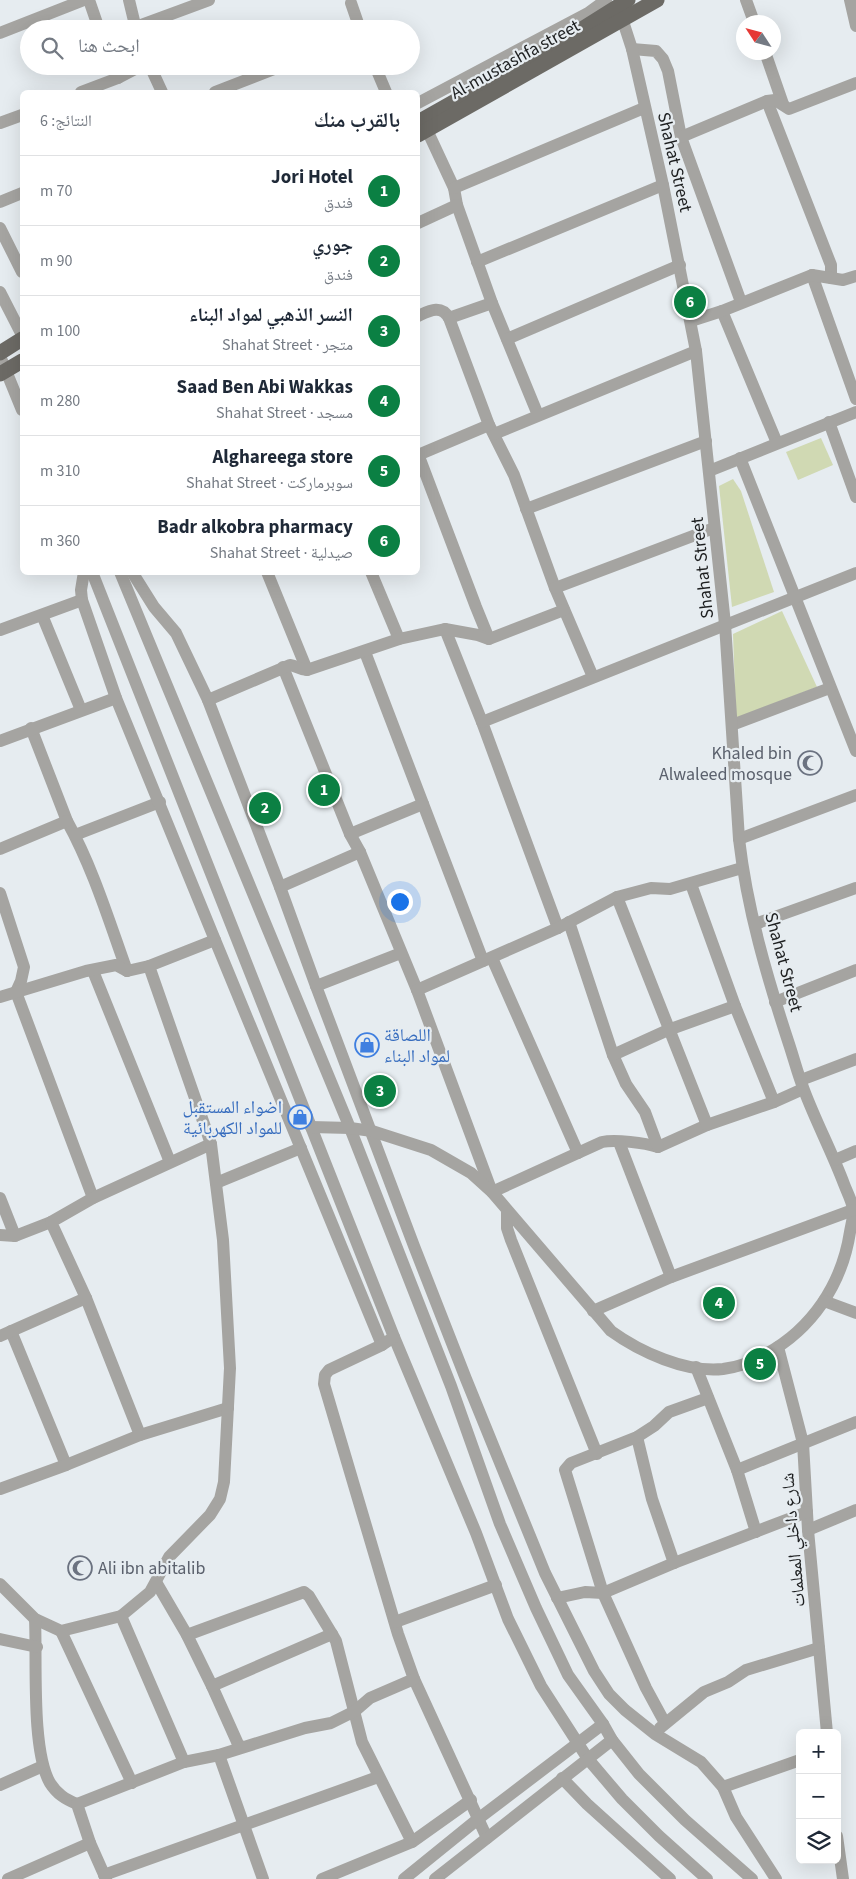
<!DOCTYPE html>
<html lang="ar">
<head>
<meta charset="utf-8">
<style>
  :root { --surface:#fff; --page:#f6f6f7; --text:#1f2937; --muted:#747a83; --line:#e0e1e3; --accent:#0b8043 }
  body { margin:0; font-family:"Source Sans 3","Noto Naskh Arabic",sans-serif; background:var(--page); color:var(--text); direction:rtl }
  .controls { position:absolute; right:15px; bottom:15px; display:grid; overflow:hidden; border-radius:8px; box-shadow:0 5px 20px #0002 }
  .controls button { width:45px; height:45px; display:grid; place-items:center; padding:0; border:0; border-bottom:1px solid var(--line); background:var(--surface); color:var(--text); font:25px sans-serif }
  .compass { position:absolute; left:736px; top:15px; width:45px; height:45px; border-radius:50%; background:var(--surface); box-shadow:0 5px 20px #0002; rotate:306deg }
  .you { position:absolute; left:399px; top:901px; width:18px; height:18px; margin:-12px; border:4px solid #fff; border-radius:50%; background:#1a73e8; box-shadow:0 0 0 8px #1a73e833 }
  .badge { display:grid; place-items:center; width:32px; height:32px; border-radius:50%; background:var(--accent); color:#fff; font-size:16px; font-weight:700 }
  .pin { position:absolute; translate:-50% -50%; border:2px solid #fff; box-shadow:0 1px 5px #0006 }
  .list { margin:0; padding:0; list-style:none }
  h2 { display:flex; justify-content:space-between; align-items:center; height:65px; margin:0; padding:0 20px; font-size:21px }
  h2 small { font-size:16px; font-weight:400; color:var(--muted) }
  .list li { display:grid; grid-template-columns:32px 1fr auto; gap:15px; align-items:center; box-sizing:border-box; height:70px; padding:0 20px; border-top:1px solid var(--line) }
  .list b { display:block; font-size:19px; white-space:nowrap }
  .list p { margin:0; font-size:16px; white-space:nowrap; color:var(--muted) }
  .list em { font-size:16px; font-style:normal; color:var(--muted) }
  .icon { flex:none; width:28px; height:28px; fill:none; stroke:currentColor; stroke-width:2; stroke-linecap:round; stroke-linejoin:round }
  .map { position:relative; flex:none; width:856px; height:1879px; overflow:hidden; direction:ltr }
  .search { position:absolute; background:var(--surface); box-shadow:0 5px 20px #0002; left:20px; top:20px; width:400px; height:55px; display:flex; align-items:center; gap:12px; box-sizing:border-box; padding:0 18px; border-radius:28px; color:var(--muted); font-size:19px }
  .panel { position:absolute; background:var(--surface); box-shadow:0 5px 20px #0002; left:20px; top:90px; width:400px; height:485px; border-radius:8px; direction:rtl }
  .map>svg:first-child { display:block }
  .green { fill:#d0d9b3 }
  .lines { fill:none; stroke-linecap:round; stroke-linejoin:round }
  .minor { stroke:#a5a4a1; stroke-width:12 }
  .major { stroke:#6c6a65; stroke-width:15 }
  .labels { text-anchor:middle; stroke-width:4.5; stroke-linejoin:round; paint-order:stroke }
  .street-label { font-size:18px; fill:#1d1f20; stroke:#e6ecf0 }
  .worship-label { font-size:18px; fill:#5b616d; stroke:#e6ecf0; text-anchor:end }
  .shop-label { font-size:18px; fill:#366cbe; stroke:#e6ecf0; text-anchor:start }
</style>
</head>
<body>
<div class="map">
<svg width="856" height="1879" viewBox="0 0 856 1879">
  <rect width="100%" height="100%" fill="#e6ecf0"/>
  <g class="green">
    <polygon points="821,438 833,465 798,480 786,452"/>
    <polygon points="733,479 741,491 774,592 732,607 719,486"/>
    <polygon points="782,611 817,687 736,718 733,634"/>
  </g>
  <g class="lines">
    <g class="minor">
      <polyline points="89,0 99,29"/>
      <polyline points="129,0 136,29"/>
      <polyline points="746,0 754,22"/>
      <polyline points="850,0 856,26"/>
      <polyline points="351,3 360,29"/>
      <polyline points="136,27 209,0"/>
      <polyline points="0,33 84,0"/>
      <polyline points="632,49 656,51 663,59 668,71 681,137 741,302"/>
      <polyline points="765,52 783,104"/>
      <polyline points="113,66 118,78"/>
      <polyline points="150,66 162,92"/>
      <polyline points="375,66 386,92"/>
      <polyline points="81,92 118,78 141,66"/>
      <polyline points="215,92 282,66"/>
      <polyline points="767,101 831,265 831,278"/>
      <polyline points="418,103 588,13 606,0"/>
      <polyline points="0,123 22,115"/>
      <polyline points="427,130 454,188 457,205 492,303 538,415"/>
      <polyline points="681,137 767,101 775,100 789,109 856,83"/>
      <polyline points="454,188 644,108"/>
      <polyline points="0,202 22,193"/>
      <polyline points="418,223 457,205"/>
      <polyline points="0,228 22,272"/>
      <polyline points="477,262 663,185"/>
      <polyline points="812,275 856,399"/>
      <polyline points="0,292 22,335"/>
      <polyline points="722,311 777,443"/>
      <path d="M418 316C429 311 441 304 449 318L492 303"/>
      <polyline points="449,318 489,425 514,475 555,588 593,677"/>
      <polyline points="691,321 722,311 812,275 843,280 856,276"/>
      <polyline points="507,339 680,265"/>
      <polyline points="0,356 22,410"/>
      <polyline points="829,422 856,497"/>
      <polyline points="494,434 696,351"/>
      <polyline points="418,454 476,607 489,639"/>
      <polyline points="418,455 489,425"/>
      <polyline points="740,458 856,751"/>
      <polyline points="709,471 856,412"/>
      <polyline points="526,509 706,441"/>
      <polyline points="92,572 394,1337 476,1533 508,1619 541,1686 588,1759 622,1799 659,1836 707,1879"/>
      <polyline points="120,572 350,1128 451,1386 500,1524 536,1608 568,1675 603,1724 612,1740 639,1774 685,1820 752,1879"/>
      <polyline points="132,572 154,607 176,633 208,700 280,887 316,986 414,1246 466,1379 545,1573 594,1671 609,1694 625,1710 655,1734 701,1762 723,1787 736,1817 776,1879"/>
      <polyline points="267,572 307,670"/>
      <polyline points="371,572 399,639"/>
      <polyline points="555,588 714,528"/>
      <polyline points="42,615 81,710"/>
      <polyline points="445,629 482,722 558,928"/>
      <polyline points="0,630 82,600"/>
      <polyline points="365,652 483,961"/>
      <path d="M283 667 350 834 360 852 417 990 492 1192 602 1142C615 1139 645 1143 658 1147L707 1125 774 1102 803 1089"/>
      <path d="M208 700 290 665C297 666 300 670 307 670L399 639 445 629 478 635 489 639 564 610"/>
      <polyline points="482,722 856,573"/>
      <polyline points="732,725 830,688"/>
      <path d="M31 728 67 821C93 868 109 921 127 971"/>
      <polyline points="0,741 116,698"/>
      <polyline points="350,834 423,804"/>
      <polyline points="75,835 160,802"/>
      <polyline points="739,839 856,795"/>
      <polyline points="0,849 67,821"/>
      <polyline points="691,884 735,1006 774,1102"/>
      <polyline points="280,887 360,852"/>
      <polyline points="0,893 24,967 21,981 16,992 93,1198"/>
      <polyline points="617,897 707,1125"/>
      <polyline points="569,922 613,1055 626,1084 645,1112 658,1147"/>
      <polyline points="755,924 856,888"/>
      <polyline points="215,940 382,1345"/>
      <polyline points="492,958 578,1153"/>
      <polyline points="93,971 170,1162"/>
      <polyline points="316,986 401,953"/>
      <polyline points="417,990 558,928 617,897 651,888 670,889 742,868"/>
      <polyline points="0,997 86,971 116,965 127,971 149,966"/>
      <polyline points="775,1002 856,970"/>
      <polyline points="613,1055 668,1030 735,1006"/>
      <polyline points="801,1080 856,1059"/>
      <path d="M311 1127 350 1128 372 1131 431 1150 471 1173 492 1192 611 1331C640 1352 686 1373 723 1369 738 1367 753 1362 766 1354 812 1329 842 1284 850 1232 851 1225 854 1216 853 1209 852 1201 847 1192 844 1184 832 1152 816 1122 804 1090 798 1075 794 1059 789 1044 767 977 747 909 739 839L725 624 696 351 663 185 632 49 620 12"/>
      <polyline points="619,1142 671,1277"/>
      <polyline points="835,1160 856,1151"/>
      <polyline points="216,1183 301,1148"/>
      <polyline points="0,1198 15,1236"/>
      <polyline points="507,1211 507,1228 511,1240 597,1454"/>
      <polyline points="0,1235 15,1236 51,1222"/>
      <polyline points="824,1301 856,1313"/>
      <polyline points="593,1311 671,1277 853,1210"/>
      <polyline points="11,1331 66,1465"/>
      <polyline points="0,1336 86,1298"/>
      <polyline points="394,1337 382,1345 329,1370 325,1375 324,1384 398,1634 414,1679 487,1838"/>
      <polyline points="778,1347 803,1443 808,1530 827,1733"/>
      <polyline points="696,1367 737,1470 756,1532"/>
      <polyline points="140,1435 86,1298 51,1222 93,1198 211,1144"/>
      <polyline points="637,1437 652,1499 674,1563"/>
      <polyline points="737,1470 856,1422"/>
      <polyline points="0,1489 66,1465 140,1435 228,1408"/>
      <polyline points="808,1530 856,1510"/>
      <polyline points="156,1582 187,1635 212,1686 238,1744 242,1747"/>
      <polyline points="0,1584 35,1619 61,1631 121,1616 150,1592 169,1557 210,1515 220,1499 224,1482 230,1368 223,1240 211,1144 149,966 215,940 116,698 82,600 81,590 84,572"/>
      <polyline points="557,1598 585,1592 603,1593 674,1563 807,1512"/>
      <polyline points="121,1616 184,1762"/>
      <path d="M35 1619C37 1659 31 1750 50 1783 57 1794 65 1799 77 1804L90 1843 106 1879"/>
      <polyline points="395,1622 496,1585"/>
      <polyline points="61,1631 132,1783"/>
      <polyline points="187,1635 304,1592 309,1596 332,1634"/>
      <polyline points="0,1639 37,1647"/>
      <polyline points="212,1686 332,1634 336,1641 362,1742 412,1842"/>
      <polyline points="665,1723 646,1688 603,1593 565,1470 571,1463 637,1437 654,1426 669,1412 708,1398"/>
      <polyline points="660,1728 704,1692 728,1682 746,1670 819,1648"/>
      <polyline points="219,1755 263,1879"/>
      <polyline points="562,1778 587,1804 670,1879"/>
      <polyline points="0,1785 43,1766"/>
      <polyline points="723,1787 800,1760"/>
      <polyline points="77,1804 184,1762 219,1755 305,1728 331,1723 355,1711 370,1698 414,1679"/>
      <polyline points="837,1836 843,1879"/>
      <polyline points="104,1875 378,1777"/>
      <polyline points="8,1879 90,1843"/>
      <polyline points="322,1879 412,1842 471,1800"/>
      <polyline points="404,1879 478,1819 603,1724"/>
      <polyline points="435,1879 612,1740"/>
    </g>
    <g class="major">
      <polyline points="418,122 569,37 628,0"/>
      <polyline points="418,135 657,0"/>
      <polyline points="0,353 22,339"/>
      <polyline points="0,374 22,361"/>
    </g>
  </g>
  <defs>
    <g id="mosque-ring" transform="scale(1.25)"><circle r="9.5" fill="#e6ecf0" stroke="#6b7280" stroke-width="1.5"/><path d="M3.5-4.9A6 6 0 1 0 3.5 4.9A5 5 0 1 1 3.5-4.9Z" fill="#6b7280"/></g>
    <g id="shop-ring" transform="scale(1.25)"><circle r="9.5" fill="#e6ecf0" stroke="#3f7fe0" stroke-width="1.5"/><path d="M-5-2.5h2.3a2.7 3.5 0 0 1 5.4 0H5L5.5 6h-11ZM-1.5-2.5h3a1.5 2.3 0 0 0-3 0Z" fill="#3f7fe0"/></g>
  </defs>
  <g fill-rule="evenodd">
    <use href="#mosque-ring" x="810" y="763"/>
    <use href="#shop-ring" x="367" y="1045"/>
    <use href="#shop-ring" x="300" y="1117"/>
    <use href="#mosque-ring" x="80" y="1568"/>
  </g>
  <g class="labels">
    <g class="street-label">
      <text transform="translate(515 59) rotate(-29)" y="6">Al-mustashfa street</text>
      <text transform="translate(675 162) rotate(77)" y="6">Shahat Street</text>
      <text transform="translate(702 568) rotate(-96)" y="6">Shahat Street</text>
      <text transform="translate(784 962) rotate(75)" y="6">Shahat Street</text>
      <text transform="translate(793 1540) rotate(-95)" y="6">شارع داخلي المعلمات</text>
    </g>
    <g class="worship-label">
      <text x="792" y="759">Khaled bin<tspan x="792" dy="21">Alwaleed mosque</tspan></text>
      <text x="98" y="1574" text-anchor="start">Ali ibn abitalib</text>
    </g>
    <g class="shop-label">
      <text x="384" y="1041">اللصاقة<tspan x="384" dy="21">لمواد البناء</tspan></text>
      <text x="282" y="1113" text-anchor="end">اضواء المستقبل<tspan x="282" dy="21">للمواد الكهربائية</tspan></text>
    </g>
  </g>
</svg>
<div class="controls">
<button>+</button>
<button>−</button>
<button><svg class="icon" aria-label="layers" viewBox="0 0 24 24"><path d="M12 4l9 5-9 5-9-5zM3 14l9 5 9-5"/></svg></button>
</div>
<svg class="compass" viewBox="-18 -18 36 36"><path d="M0-13l5 13h-10z" fill="#e53935"/><path d="M0 13l5-13h-10z" fill="#747a83"/></svg>
<div class="you"></div>
<div class="pin badge" style="left:324px;top:790px">1</div>
<div class="pin badge" style="left:265px;top:808px">2</div>
<div class="pin badge" style="left:380px;top:1091px">3</div>
<div class="pin badge" style="left:719px;top:1303px">4</div>
<div class="pin badge" style="left:760px;top:1364px">5</div>
<div class="pin badge" style="left:690px;top:302px">6</div>
<div class="search"><svg class="icon" aria-label="search" viewBox="0 0 24 24"><circle cx="10" cy="10" r="6"/><path d="M15 15l6 6"/></svg>ابحث هنا</div>
<section class="panel">
<h2>بالقرب منك<small>النتائج: 6</small></h2>
<ul class="list">
<li><span class="badge">1</span><div><b>Jori Hotel</b><p>فندق</p></div><em>70 m</em></li>
<li><span class="badge">2</span><div><b>جوري</b><p>فندق</p></div><em>90 m</em></li>
<li><span class="badge">3</span><div><b>النسر الذهبي لمواد البناء</b><p>متجر · Shahat Street</p></div><em>100 m</em></li>
<li><span class="badge">4</span><div><b>Saad Ben Abi Wakkas</b><p>مسجد · Shahat Street</p></div><em>280 m</em></li>
<li><span class="badge">5</span><div><b>Alghareega store</b><p>سوبرماركت · Shahat Street</p></div><em>310 m</em></li>
<li><span class="badge">6</span><div><b>Badr alkobra pharmacy</b><p>صيدلية · Shahat Street</p></div><em>360 m</em></li>
</ul>
</section>
</div>
</body>
</html>
